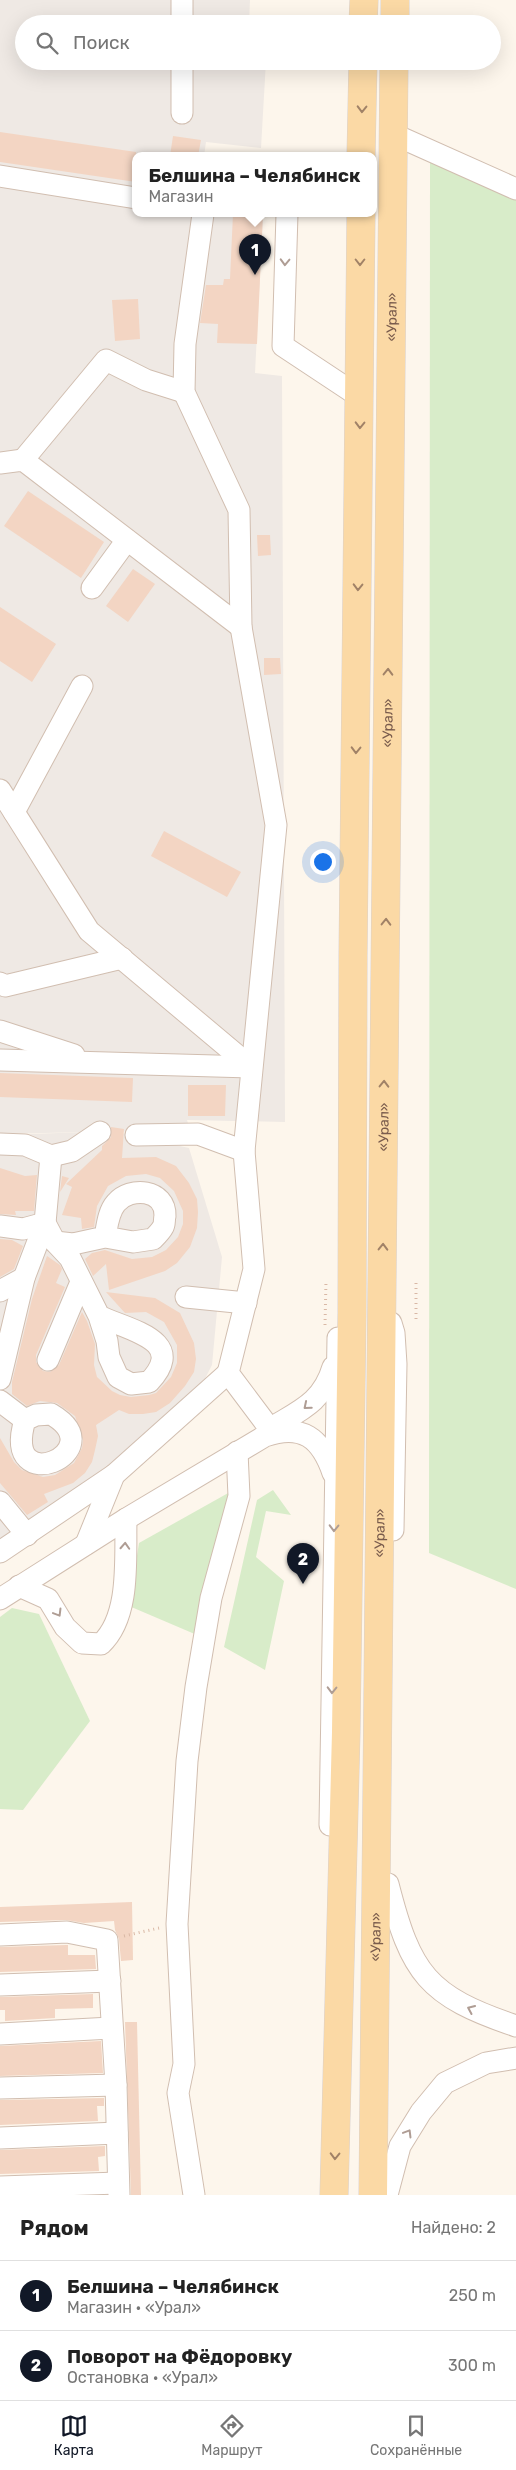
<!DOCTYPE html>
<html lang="ru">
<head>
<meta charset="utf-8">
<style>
  :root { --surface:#fff; --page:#f2f2f2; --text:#222; --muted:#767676; --line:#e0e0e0; --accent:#111827 }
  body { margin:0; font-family:Rubik,sans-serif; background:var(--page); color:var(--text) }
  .you { position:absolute; left:322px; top:861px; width:18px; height:18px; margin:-12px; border:4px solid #fff; border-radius:50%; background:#1a73e8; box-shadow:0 0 0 8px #1a73e833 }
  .badge { display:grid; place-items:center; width:32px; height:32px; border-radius:50%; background:var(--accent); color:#fff; font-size:16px; font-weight:700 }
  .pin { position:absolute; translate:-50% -41px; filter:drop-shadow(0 1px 2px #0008) }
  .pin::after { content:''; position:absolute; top:26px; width:18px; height:15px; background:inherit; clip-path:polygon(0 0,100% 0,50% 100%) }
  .popup { position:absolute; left:132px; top:152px; width:245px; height:65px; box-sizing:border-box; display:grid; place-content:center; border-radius:10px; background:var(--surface); filter:drop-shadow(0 1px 4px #0005); font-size:16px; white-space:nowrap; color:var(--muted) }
  .popup b { font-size:19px; color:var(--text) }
  .popup::after { content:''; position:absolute; left:50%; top:100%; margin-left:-10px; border:10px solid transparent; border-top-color:var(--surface) }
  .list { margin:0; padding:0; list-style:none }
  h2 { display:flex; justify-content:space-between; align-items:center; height:65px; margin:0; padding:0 20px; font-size:21px }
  h2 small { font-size:16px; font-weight:400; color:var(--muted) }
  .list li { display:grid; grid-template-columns:32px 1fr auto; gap:15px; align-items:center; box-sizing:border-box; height:70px; padding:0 20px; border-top:1px solid var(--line) }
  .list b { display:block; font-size:19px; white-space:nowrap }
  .list p { margin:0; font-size:16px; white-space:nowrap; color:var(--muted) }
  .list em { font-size:16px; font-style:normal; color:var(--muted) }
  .icon { flex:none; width:28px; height:28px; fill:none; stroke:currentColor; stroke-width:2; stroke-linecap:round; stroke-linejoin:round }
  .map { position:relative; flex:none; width:516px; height:2195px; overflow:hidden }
  .search { position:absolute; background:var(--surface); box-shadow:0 5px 20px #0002; left:15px; right:15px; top:15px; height:55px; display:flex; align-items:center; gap:12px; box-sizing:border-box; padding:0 18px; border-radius:28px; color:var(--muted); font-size:19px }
  .sheet { height:205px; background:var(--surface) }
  nav { display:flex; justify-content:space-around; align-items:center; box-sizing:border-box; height:70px; border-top:1px solid var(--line); background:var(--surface); font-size:14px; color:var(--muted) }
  nav a { display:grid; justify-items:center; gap:2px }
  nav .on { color:var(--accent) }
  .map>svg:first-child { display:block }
  .industrial { fill:#efe9e4 }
  .green { fill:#d8ecc9 }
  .building { fill:#f3d5c3 }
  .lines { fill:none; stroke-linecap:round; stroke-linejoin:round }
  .minor-casing { stroke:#d1beb0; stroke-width:23 }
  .major-casing { stroke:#dad1cd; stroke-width:29 }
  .path { stroke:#d9b8a5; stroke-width:3; stroke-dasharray:1 4; stroke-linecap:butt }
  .minor { stroke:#fff; stroke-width:21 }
  .major { stroke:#fbd9a5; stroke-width:28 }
  .oneway { stroke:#a18267 }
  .oneway2 { stroke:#af9d94 }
  .labels { text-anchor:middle; stroke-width:5; stroke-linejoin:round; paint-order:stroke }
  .street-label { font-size:14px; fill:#7a5c4d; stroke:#fffaf3 }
</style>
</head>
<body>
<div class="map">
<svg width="516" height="2195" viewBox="0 0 516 2195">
  <rect width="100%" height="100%" fill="#fdf6ec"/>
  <polygon class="industrial" points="0,0 250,0 249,24 24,24 24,61 266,61 261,148 206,142 204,156 136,156 136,214 263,214 255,373 282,376 285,1122 187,1120 190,1130 116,1132 189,1148 222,1257 212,1365 196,1396 93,1482 0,1545 0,1135 88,1132 0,1134"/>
  <g class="green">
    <polygon points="430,153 516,193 516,1589 429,1553"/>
    <polygon points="273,1490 291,1515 266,1511 256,1557 284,1581 265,1670 224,1647 257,1500"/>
    <polygon points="230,1492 197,1635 129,1606 139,1543"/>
    <polygon points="12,1608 39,1614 90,1721 23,1810 0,1809 0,1617"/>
  </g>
  <g class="building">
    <polygon points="0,132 136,152 136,182 0,162"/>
    <polygon points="173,136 201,140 198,156 170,156"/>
    <polygon points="233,214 263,214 257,344 217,343 218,324 200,323 206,285 223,285 224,279 230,279"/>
    <polygon points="138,299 140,339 115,341 112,300"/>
    <polygon points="28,491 104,542 81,578 4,526"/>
    <polygon points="257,535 270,535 271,555 258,556"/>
    <polygon points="133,569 155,584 128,622 106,606"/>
    <polygon points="0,607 56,644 32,682 0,661"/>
    <polygon points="264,658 280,658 281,674 264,675"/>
    <polygon points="164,831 241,872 227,897 151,856"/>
    <polygon points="0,1073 133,1078 132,1102 0,1097"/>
    <polygon points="188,1085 226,1085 225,1116 188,1116"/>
    <polygon points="111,1127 124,1129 122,1158 156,1157 176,1166 189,1183 197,1199 198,1212 197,1228 190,1247 177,1263 165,1271 109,1290 106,1264 93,1276 85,1259 92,1253 105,1250 132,1259 152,1257 166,1250 178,1237 183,1224 183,1211 174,1191 160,1178 146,1174 126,1176 108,1186 97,1206 94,1227 82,1229 81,1218 62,1215 72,1187 66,1184 102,1150 102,1146 111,1137"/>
    <polygon points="0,1168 25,1176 37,1175 34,1211 15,1211 16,1215 0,1214"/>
    <polygon points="62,1176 69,1178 60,1192"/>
    <polygon points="0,1239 12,1240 23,1246 14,1269 0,1277"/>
    <polygon points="47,1256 60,1265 62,1269 56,1283 65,1287 36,1355 36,1362 43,1371 50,1372 59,1365 82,1312 87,1321 95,1344 94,1365 97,1377 112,1391 120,1395 131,1397 149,1395 156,1393 171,1377 177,1363 177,1345 164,1322 146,1312 125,1313 106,1292 155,1298 180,1313 194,1343 196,1359 194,1372 185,1386 170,1403 156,1412 143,1414 129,1414 119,1410 96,1425 98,1436 95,1450 92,1462 85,1473 73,1483 44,1494 48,1502 27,1515 0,1483 0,1438 14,1462 22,1470 43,1477 55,1475 74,1463 82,1448 83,1440 75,1416 57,1403 40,1401 27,1406 12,1394 12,1382 32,1299"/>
    <polygon points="132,1902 133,1960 121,1961 119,1939 115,1930 114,1921 84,1923 66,1920 0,1922 0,1907"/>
    <polygon points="66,1945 68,1945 68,1955 95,1955 96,1969 0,1972 0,1947"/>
    <polygon points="93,1994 93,2008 55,2009 55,2018 5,2021 5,2010 0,2010 0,1997"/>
    <polygon points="125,2022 137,2022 141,2195 131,2195"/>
    <polygon points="101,2041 103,2073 0,2076 0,2046"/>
    <polygon points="104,2098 104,2106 97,2106 98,2121 0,2125 0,2100"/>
    <polygon points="105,2146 105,2156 98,2157 99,2171 0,2174 0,2150"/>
  </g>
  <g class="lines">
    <g class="minor-casing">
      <g id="minor">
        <polyline points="182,24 182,0"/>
        <polyline points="182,113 182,61"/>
        <polyline points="393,134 516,189"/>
        <polyline points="0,176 136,198"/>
        <polyline points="203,214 185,344 184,392 239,510 241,627 276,825 244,1151 254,1269 228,1373 270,1429"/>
        <polyline points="287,214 283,346 360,397"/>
        <polyline points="23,460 106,360 146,380 184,392"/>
        <polyline points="0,463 23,460 241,627"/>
        <polyline points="92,588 127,540"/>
        <polyline points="0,790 89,931 251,1067"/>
        <polyline points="14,812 82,686"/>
        <polyline points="0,983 5,986 122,958"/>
        <polyline points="0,1031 74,1055"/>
        <polyline points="0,1060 251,1067"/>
        <polyline points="136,1135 198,1134 244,1151"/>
        <polyline points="0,1144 25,1145 51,1156 72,1151 100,1132"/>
        <path d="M0 1226 23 1229 45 1223 55 1242 70 1258 99 1316 107 1341 109 1357 118 1377 131 1384 149 1382C189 1340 128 1330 99 1316"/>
        <path d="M55 1242 73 1244 105 1237C107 1227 108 1212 116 1203 130 1186 166 1189 165 1216 164 1219 165 1224 163 1227 161 1231 156 1236 153 1239L133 1242 105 1237"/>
        <polyline points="0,1291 24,1278"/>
        <polyline points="186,1297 246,1303"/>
        <polyline points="391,1323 394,1333 396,1364 393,1530"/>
        <polyline points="48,1360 81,1282"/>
        <polyline points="0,1379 24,1278 45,1223 51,1156"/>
        <polyline points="0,1401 25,1420"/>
        <path d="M51 1414C116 1452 0 1501 25 1420L36 1415Z"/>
        <path d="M268 1430C298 1411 322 1404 333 1367"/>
        <polyline points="0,1502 27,1535"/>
        <polyline points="86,1544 114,1475 228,1373"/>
        <polyline points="0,1552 114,1475"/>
        <path d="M19 1586 48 1599 65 1627 82 1643 101 1644C131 1616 125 1558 126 1519"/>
        <path d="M0 1599 126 1519 265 1436C302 1423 321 1438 333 1473"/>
        <polyline points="330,1825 338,1338"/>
        <path d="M388 1884C411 1974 427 1996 516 2026"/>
        <polyline points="0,1935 67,1932 107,1940 116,2085 119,2195"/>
        <polyline points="0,1985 110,1981"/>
        <polyline points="0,2034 111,2028"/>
        <polyline points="0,2088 116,2085"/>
        <polyline points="0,2138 117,2133"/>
        <polyline points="0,2187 118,2183"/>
        <polyline points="194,2195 178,2093 184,2064 177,1924 187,1761 196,1687 211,1598 239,1496 237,1452"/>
        <polyline points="387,2195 400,2146 421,2112 445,2083 486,2063 516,2058"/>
      </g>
    </g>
    <g class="major-casing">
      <g id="major">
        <polyline points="363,24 364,0"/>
        <polyline points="395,24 395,0"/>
        <polyline points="361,156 363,61"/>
        <polyline points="334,2195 346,1732 352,1313 353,957 361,214"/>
        <path id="s1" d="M373 2195 394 61"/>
      </g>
    </g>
    <g class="path">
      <polyline points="416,1319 416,1281"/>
      <polyline points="325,1325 326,1281"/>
      <polyline points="124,1936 159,1928"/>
    </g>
    <use href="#minor" class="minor"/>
    <use href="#major" class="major"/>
  </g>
  <defs><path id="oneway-chevron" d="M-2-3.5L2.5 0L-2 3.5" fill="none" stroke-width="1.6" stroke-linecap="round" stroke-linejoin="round" transform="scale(1.25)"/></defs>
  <g class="oneway">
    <use href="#oneway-chevron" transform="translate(362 109) rotate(91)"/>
    <use href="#oneway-chevron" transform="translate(360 262) rotate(90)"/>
    <use href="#oneway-chevron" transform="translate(360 425) rotate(91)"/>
    <use href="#oneway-chevron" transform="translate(358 587) rotate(91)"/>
    <use href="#oneway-chevron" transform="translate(388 672) rotate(-89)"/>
    <use href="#oneway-chevron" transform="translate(356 750) rotate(91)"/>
    <use href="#oneway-chevron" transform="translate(386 922) rotate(-89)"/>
    <use href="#oneway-chevron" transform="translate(384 1084) rotate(-89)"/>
    <use href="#oneway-chevron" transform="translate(383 1247) rotate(-89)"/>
    <use href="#oneway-chevron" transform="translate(335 2156) rotate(91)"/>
  </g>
  <g class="oneway2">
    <use href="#oneway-chevron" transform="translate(285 262) rotate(92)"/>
    <use href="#oneway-chevron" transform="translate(307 1406) rotate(140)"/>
    <use href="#oneway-chevron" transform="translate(334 1528) rotate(91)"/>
    <use href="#oneway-chevron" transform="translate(125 1546) rotate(-87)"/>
    <use href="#oneway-chevron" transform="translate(58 1613) rotate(59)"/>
    <use href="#oneway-chevron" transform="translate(332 1690) rotate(91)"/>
    <use href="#oneway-chevron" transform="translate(471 2009) rotate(-156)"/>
    <use href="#oneway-chevron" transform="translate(408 2133) rotate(-59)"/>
  </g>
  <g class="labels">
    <g class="street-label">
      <text dy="5" stroke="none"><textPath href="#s1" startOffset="1878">«Урал»</textPath></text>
      <text dy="5" stroke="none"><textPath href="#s1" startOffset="1472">«Урал»</textPath></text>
      <text dy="5" stroke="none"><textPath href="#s1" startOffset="1068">«Урал»</textPath></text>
      <text dy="5" stroke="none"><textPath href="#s1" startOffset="662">«Урал»</textPath></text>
      <text dy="5" stroke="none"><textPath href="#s1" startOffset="258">«Урал»</textPath></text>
    </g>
  </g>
</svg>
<div class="you"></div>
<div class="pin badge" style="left:255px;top:275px">1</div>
<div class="popup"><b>Белшина – Челябинск</b>Магазин</div>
<div class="pin badge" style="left:303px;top:1584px">2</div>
<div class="search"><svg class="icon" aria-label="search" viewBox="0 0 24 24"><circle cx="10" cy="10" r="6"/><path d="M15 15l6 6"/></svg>Поиск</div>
</div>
<section class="sheet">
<h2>Рядом<small>Найдено: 2</small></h2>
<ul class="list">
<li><span class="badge">1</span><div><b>Белшина – Челябинск</b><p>Магазин · «Урал»</p></div><em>250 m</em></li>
<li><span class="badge">2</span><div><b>Поворот на Фёдоровку</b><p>Остановка · «Урал»</p></div><em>300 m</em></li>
</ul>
</section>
<nav>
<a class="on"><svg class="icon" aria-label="map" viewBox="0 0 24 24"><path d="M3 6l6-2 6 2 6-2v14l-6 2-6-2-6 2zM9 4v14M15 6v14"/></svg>Карта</a>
<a><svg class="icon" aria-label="directions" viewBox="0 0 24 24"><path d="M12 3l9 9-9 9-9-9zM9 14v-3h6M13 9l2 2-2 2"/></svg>Маршрут</a>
<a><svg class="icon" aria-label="saved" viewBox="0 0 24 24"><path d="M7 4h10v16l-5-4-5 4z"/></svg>Сохранённые</a>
</nav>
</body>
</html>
